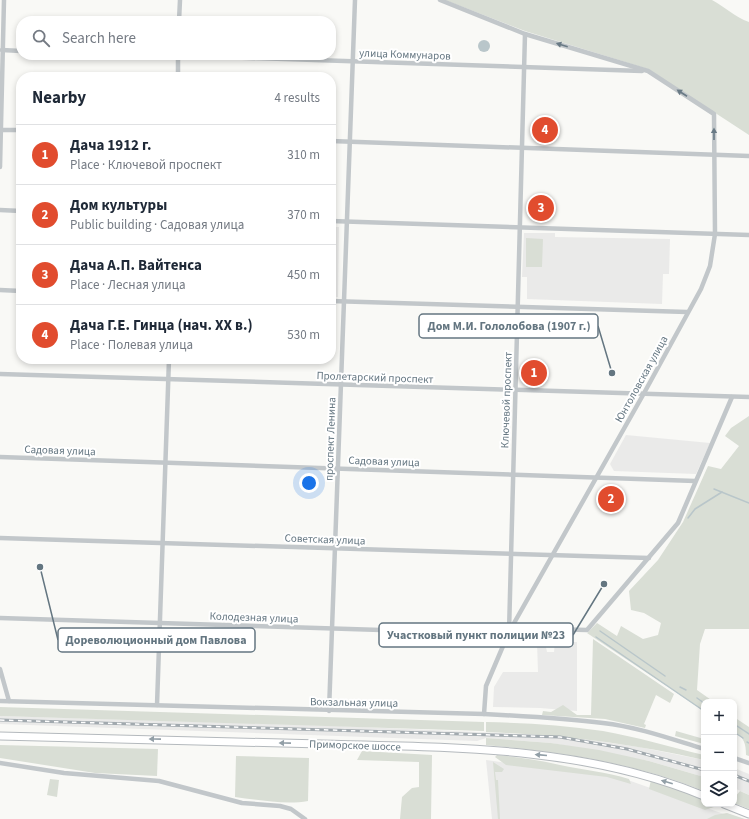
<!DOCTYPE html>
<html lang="en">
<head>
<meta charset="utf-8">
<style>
  :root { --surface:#fff; --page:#f6f6f7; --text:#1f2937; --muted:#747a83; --line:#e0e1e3; --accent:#e14c2e }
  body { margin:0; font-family:"Source Sans 3",sans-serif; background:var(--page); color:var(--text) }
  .controls { position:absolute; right:12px; bottom:12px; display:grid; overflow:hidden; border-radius:8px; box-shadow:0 2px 6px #0003 }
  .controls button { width:36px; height:36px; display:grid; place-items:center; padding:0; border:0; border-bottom:1px solid var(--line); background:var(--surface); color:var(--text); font:20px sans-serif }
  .you { position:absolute; left:309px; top:483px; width:14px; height:14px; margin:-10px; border:3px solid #fff; border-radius:50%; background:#1a73e8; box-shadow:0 0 0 6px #1a73e833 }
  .badge { display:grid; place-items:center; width:26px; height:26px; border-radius:50%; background:var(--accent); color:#fff; font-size:13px; font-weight:700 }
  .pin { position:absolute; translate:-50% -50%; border:2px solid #fff; box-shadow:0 1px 4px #0006 }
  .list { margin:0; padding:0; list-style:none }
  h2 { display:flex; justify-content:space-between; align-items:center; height:52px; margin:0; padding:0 16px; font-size:17px }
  h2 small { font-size:13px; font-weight:400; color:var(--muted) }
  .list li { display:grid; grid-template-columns:26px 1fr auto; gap:12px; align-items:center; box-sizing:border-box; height:60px; padding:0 16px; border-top:1px solid var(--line) }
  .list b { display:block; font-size:15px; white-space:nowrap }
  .list p { margin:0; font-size:13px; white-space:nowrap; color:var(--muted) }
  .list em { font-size:13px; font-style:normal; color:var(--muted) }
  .icon { flex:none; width:22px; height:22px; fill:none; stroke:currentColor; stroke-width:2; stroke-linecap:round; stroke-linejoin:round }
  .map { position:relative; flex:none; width:749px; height:819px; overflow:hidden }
  .search { position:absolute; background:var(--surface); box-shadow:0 2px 6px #0003; left:16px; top:16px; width:320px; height:44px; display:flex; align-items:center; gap:10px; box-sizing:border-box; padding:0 14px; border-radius:16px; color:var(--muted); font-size:15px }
  .panel { position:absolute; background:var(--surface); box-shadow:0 2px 6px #0003; left:16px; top:72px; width:320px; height:292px; border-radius:16px }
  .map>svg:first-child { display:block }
  .built { fill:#eaeae9 }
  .green { fill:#d9ded5 }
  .water { fill:#b9c6ca }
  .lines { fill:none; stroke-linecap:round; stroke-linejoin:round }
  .stream { stroke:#b9c6ca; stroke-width:1.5 }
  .primary-casing { stroke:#b4b9bd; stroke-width:9 }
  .minor { stroke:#c2c7ca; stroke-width:4.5 }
  .primary { stroke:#fff; stroke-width:7 }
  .rail-casing { stroke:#a1a9ae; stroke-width:3 }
  .rail { stroke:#fff; stroke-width:1.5; stroke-dasharray:4.5; stroke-linecap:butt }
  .oneway { fill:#697a85 }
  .oneway2 { fill:#929fa7 }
  .labels { text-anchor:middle; stroke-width:4; stroke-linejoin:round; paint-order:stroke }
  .street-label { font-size:11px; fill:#647681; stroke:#fff }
  .leader { fill:none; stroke:#647681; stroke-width:1.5 }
  .callout-dot { fill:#647681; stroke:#fff; stroke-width:1.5 }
  .callout { fill:#fff; stroke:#647681; stroke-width:1.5 }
  .callout-label { font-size:12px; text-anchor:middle; font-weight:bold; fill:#647681 }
</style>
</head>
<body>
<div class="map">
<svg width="749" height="819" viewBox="0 0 749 819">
  <rect width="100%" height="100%" fill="#f9f9f6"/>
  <g class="built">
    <polygon points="331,227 339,227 338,297 331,297"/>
    <polygon points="524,233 555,233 555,237 670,239 669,274 663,274 662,304 527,299 527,277 522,277"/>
    <polygon points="626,435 710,443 696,474 614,471 610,464"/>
    <polygon points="537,642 545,642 547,652 554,652 555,642 577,642 577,711 540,708 493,707 494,687 503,672 538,672"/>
    <polygon points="0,716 339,726 564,736 639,747 704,760 704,777 649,761 551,743 486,738 477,741 0,724"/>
    <polygon points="486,760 625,779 738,819 492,819"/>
    <polygon points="734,768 749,774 749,795 734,788"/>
  </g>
  <g class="green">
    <path d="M445 0H712C725 7 735 17 749 22V135L648 69 525 31Z"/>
    <polygon points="526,238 543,239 542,267 526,267"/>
    <polygon points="331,265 335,267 335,291 333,293 331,293"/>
    <polygon points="749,416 749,629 705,629 700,644 697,690 714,702 704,702 704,711 587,633 597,623 617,636 621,626 643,639 658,635 661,623 644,613 631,610 629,591 658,560 683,522 708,466 721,469 739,446 725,436 731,428"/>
    <polygon points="593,639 674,694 670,703 656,695 644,724 646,725 645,728 605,719 542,715 543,711 551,712 563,705 577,715 591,715"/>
    <polygon points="0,707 484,722 484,731 0,716"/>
    <path d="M734 717 749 727V756L746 755C746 743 744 738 734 731Z"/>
    <path d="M486 722C525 723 564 725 603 731 637 737 670 747 704 755V760C630 743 561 735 486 732Z"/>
    <polygon points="676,731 704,739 704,744 675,736"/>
    <path d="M486 738 551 743 599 750 649 761 704 777V791C631 762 564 753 486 745Z"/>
    <polygon points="0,745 158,749 157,776 95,773 0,758"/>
    <polygon points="362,751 432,755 431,819 400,819 402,797 412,788 419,787 419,762 357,760"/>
    <path d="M497 755C518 757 539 760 560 765 583 770 606 772 629 779L631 784 607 777 506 765 495 757Z"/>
    <path d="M236 756 309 758 308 801C286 805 258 800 235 797Z"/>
    <polygon points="493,762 504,769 502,772 495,772 496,780 498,780 500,819 498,819"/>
    <polygon points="50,779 59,780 57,797 47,795"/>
    <polygon points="651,780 704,799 704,804 717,804 717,806 705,810 649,789"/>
    <polygon points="740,791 749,795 749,809 734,803 734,798"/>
    <polygon points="727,813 745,819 707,819 715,815"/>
  </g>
  <circle class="water" cx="484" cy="46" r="6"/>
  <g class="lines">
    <g class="stream">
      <polyline points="714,489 749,503"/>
      <polyline points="688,518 695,509 722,492"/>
      <polyline points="600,631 665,676"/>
      <polyline points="596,637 704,711"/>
      <polyline points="680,687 686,690"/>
      <polyline points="697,698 704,703"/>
      <polyline points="734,724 749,734"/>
      <polyline points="734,732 743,738"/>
      <polyline points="747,742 749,743"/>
    </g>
    <g class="primary-casing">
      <g id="primary">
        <path d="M0 736C107 738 214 741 321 744 449 747 584 746 704 796"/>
        <polyline points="724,804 749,814"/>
      </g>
    </g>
    <g class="minor">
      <polyline points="440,0 525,34 648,71 714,114 715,234 710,266 701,289 643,395 509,632"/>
      <polyline points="179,21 180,0"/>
      <polyline points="2,50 21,51"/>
      <polyline points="162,55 642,71"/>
      <polyline points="178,77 178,55"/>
      <polyline points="0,130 21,130"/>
      <polyline points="331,141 749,156"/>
      <polyline points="0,167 4,0"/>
      <polyline points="0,210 21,211"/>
      <polyline points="331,221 749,235"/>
      <polyline points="0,290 21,291"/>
      <polyline points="331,301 687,312"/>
      <polyline points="0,374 749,397"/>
      <polyline points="0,457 695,481"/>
      <polyline points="0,538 649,558"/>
      <polyline points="0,618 508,634"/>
      <polyline points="510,628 587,630 678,523 732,397"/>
      <polyline points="0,669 9,701"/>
      <path d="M0 701 484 714C524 716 564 718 603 723 638 727 671 739 704 749"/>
      <polyline points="157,705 169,359"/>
      <polyline points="329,711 355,0"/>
      <polyline points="484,714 486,686 509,632 525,34"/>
      <polyline points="734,758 749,763"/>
      <polyline points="0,763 64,773 159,781 242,803 280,806 291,809 305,819"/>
    </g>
    <use href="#primary" class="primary"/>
    <g class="rail-casing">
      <g id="rail">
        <polyline points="0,720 560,737 627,749 704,770"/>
        <polyline points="734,775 749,781"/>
      </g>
    </g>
    <use href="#rail" class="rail"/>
  </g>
  <defs><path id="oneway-solid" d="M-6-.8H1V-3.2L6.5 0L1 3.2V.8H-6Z"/></defs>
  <g class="oneway">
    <use href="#oneway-solid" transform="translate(562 45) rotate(-163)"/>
    <use href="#oneway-solid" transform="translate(682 93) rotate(-147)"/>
    <use href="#oneway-solid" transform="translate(714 134) rotate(-90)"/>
  </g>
  <g class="oneway2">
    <use href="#oneway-solid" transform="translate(155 739) rotate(-179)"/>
    <use href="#oneway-solid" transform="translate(285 743) rotate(-179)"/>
    <use href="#oneway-solid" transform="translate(541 755) rotate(-175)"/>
    <use href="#oneway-solid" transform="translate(667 782) rotate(-164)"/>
  </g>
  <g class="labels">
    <g class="street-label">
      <text transform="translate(405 54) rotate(2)" y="4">улица Коммунаров</text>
      <text transform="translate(375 377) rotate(2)" y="4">Пролетарский проспект</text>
      <text transform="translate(641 379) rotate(-61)" y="4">Юнтоловская улица</text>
      <text transform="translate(506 400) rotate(-88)" y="4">Ключевой проспект</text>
      <text transform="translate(330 439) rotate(-88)" y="4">проспект Ленина</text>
      <text transform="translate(60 450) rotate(2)" y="4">Садовая улица</text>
      <text transform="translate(384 461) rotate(2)" y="4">Садовая улица</text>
      <text transform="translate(325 539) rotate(2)" y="4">Советская улица</text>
      <text transform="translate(254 617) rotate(2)" y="4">Колодезная улица</text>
      <text transform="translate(354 702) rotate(1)" y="4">Вокзальная улица</text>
      <text transform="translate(355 745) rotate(2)" y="4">Приморское шоссе</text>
    </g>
  </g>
  <path class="leader" d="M612 373L598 326M604 584L573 635M40 567L58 640"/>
  <g class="callout-dot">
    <circle cx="612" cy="373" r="4"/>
    <circle cx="604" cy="584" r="4"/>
    <circle cx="40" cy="567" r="4"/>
  </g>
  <g class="callout">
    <rect x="419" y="314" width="179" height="24" rx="4"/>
    <rect x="379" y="623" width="194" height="24" rx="4"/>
    <rect x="58" y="628" width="197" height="24" rx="4"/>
  </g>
  <g class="callout-label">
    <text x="509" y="330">Дом М.И. Гололобова (1907 г.)</text>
    <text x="476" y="639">Участковый пункт полиции №23</text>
    <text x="156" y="644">Дореволюционный дом Павлова</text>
  </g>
</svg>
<div class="controls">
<button>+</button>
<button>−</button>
<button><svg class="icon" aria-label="layers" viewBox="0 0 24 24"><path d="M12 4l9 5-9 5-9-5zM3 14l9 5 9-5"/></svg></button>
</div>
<div class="you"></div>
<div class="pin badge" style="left:534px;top:373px">1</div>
<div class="pin badge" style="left:611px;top:499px">2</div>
<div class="pin badge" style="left:541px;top:208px">3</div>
<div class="pin badge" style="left:545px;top:130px">4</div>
<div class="search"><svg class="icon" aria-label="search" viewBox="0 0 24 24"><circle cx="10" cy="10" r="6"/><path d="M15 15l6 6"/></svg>Search here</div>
<section class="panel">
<h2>Nearby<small>4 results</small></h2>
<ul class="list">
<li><span class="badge">1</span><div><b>Дача 1912 г.</b><p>Place · Ключевой проспект</p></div><em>310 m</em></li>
<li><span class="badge">2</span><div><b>Дом культуры</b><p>Public building · Садовая улица</p></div><em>370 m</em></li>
<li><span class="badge">3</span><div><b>Дача А.П. Вайтенса</b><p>Place · Лесная улица</p></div><em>450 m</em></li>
<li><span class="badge">4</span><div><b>Дача Г.Е. Гинца (нач. XX в.)</b><p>Place · Полевая улица</p></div><em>530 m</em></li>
</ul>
</section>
</div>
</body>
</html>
